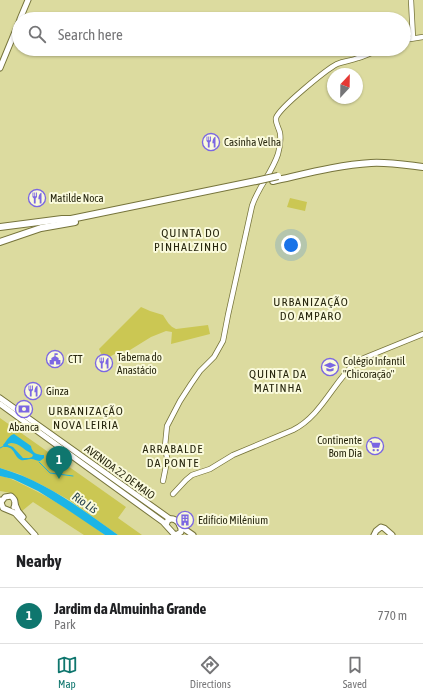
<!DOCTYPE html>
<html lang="en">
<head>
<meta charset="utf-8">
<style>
  :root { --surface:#fff; --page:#f2f2f2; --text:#202124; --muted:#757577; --line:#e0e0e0; --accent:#0f766e }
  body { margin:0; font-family:"Asap Condensed",sans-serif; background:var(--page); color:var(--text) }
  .compass { position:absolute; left:327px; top:68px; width:36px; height:36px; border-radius:50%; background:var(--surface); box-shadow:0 1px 3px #0004; rotate:22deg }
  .you { position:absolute; left:291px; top:245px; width:14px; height:14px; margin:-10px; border:3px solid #fff; border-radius:50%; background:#1a73e8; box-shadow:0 0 0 6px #1a73e833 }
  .badge { display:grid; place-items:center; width:26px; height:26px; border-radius:50%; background:var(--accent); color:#fff; font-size:13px; font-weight:700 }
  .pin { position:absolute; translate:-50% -33px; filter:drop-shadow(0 1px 2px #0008) }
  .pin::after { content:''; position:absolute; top:21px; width:14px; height:12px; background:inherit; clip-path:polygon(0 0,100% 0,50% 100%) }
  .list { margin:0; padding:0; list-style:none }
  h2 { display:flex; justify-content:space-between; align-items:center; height:52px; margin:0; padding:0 16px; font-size:17px }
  h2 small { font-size:13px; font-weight:400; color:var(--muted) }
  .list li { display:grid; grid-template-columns:26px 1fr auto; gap:12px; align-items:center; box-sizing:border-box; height:56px; padding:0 16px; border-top:1px solid var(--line) }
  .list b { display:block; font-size:15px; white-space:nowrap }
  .list p { margin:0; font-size:13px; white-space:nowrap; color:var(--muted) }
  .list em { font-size:13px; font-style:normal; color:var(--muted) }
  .icon { flex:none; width:22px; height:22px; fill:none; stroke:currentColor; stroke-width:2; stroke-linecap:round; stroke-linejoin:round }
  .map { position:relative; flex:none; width:423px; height:535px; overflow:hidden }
  .search { position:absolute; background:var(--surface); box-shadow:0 1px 3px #0004; left:12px; right:12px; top:12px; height:44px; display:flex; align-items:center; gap:10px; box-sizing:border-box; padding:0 14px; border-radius:22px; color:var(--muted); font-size:15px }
  .sheet { height:108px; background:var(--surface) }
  nav { display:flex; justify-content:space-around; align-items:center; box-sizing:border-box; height:56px; border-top:1px solid var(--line); background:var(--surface); font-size:11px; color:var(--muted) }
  nav a { display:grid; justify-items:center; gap:2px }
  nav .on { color:var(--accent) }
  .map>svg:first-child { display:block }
  .green { fill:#cbc753 }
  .water { fill:#1cb5e6; fill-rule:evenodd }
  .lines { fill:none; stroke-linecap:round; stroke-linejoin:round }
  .stream { stroke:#1cb5e6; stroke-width:1 }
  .secondary-casing { stroke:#76743b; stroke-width:6 }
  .primary-casing { stroke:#76743b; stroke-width:7 }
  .highway-casing { stroke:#76743b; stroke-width:8 }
  .secondary { stroke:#fff; stroke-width:4.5 }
  .primary { stroke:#fff; stroke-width:5 }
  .highway { stroke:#fff; stroke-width:6 }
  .highway-bridge-casing { stroke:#76743b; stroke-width:8; stroke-linecap:butt }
  .highway-bridge { stroke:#fff; stroke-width:6 }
  .labels { text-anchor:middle; stroke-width:4; stroke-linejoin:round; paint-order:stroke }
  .poi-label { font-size:11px; fill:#27260e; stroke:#fafadc; text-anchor:start }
  .street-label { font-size:11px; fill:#27260e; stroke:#fafadc }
  .neighbourhood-label { font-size:12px; letter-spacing:1px; fill:#27260e; stroke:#fafadc }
  .water-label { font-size:12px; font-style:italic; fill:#25414d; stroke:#fafadc }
</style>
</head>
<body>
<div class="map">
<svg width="423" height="535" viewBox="0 0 423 535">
  <rect width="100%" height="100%" fill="#dcdb9f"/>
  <g class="green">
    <polygon points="290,198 307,202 305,211 287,207"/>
    <path d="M141 307 150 311 163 315C167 321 169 326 176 329L208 325 210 334 171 344 172 332 166 331 151 337 130 350 120 351 104 360 99 349Z"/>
    <polygon points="0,418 126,507 118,518 142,535 118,535 69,500 42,485 19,474 0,468"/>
    <path d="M0 476C9 477 18 482 26 486 54 499 80 517 105 535H84L33 502 22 511C18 505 19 497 13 494 9 492 4 492 0 491Z"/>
  </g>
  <g class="water">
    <path d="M14 434 31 446C32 453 37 455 44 455V458L40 461C37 461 34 459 31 459 27 459 24 461 21 460 13 456 15 446 4 447L3 445C6 442 9 435 14 434ZM11 443C18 443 21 447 27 451 29 452 31 453 33 455L32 457 29 458H23L13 447 8 445V444Z"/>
    <path d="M0 468C45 481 80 508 118 535H105L65 508 38 491 13 479 0 476Z"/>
  </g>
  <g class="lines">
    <g class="stream">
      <polyline points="0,448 4,446"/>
      <polyline points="39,462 50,473 73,476"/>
    </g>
    <g class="secondary-casing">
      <g id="secondary">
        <polyline points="411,0 413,38"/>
        <polyline points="404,40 423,37"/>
        <path d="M163 481 166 466 167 458 165 446 167 426 180 401 191 384 200 371 214 357 223 341 228 315 252 206C258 187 272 173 278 154 280 147 281 140 280 133 279 128 275 123 276 118 279 108 327 69 337 64 344 61 351 61 358 58 366 56 373 52 380 49"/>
        <path d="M173 494 186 480 192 475 210 469 233 455 293 430C321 416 333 383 355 363L364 358 423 334"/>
      </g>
    </g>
    <g class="primary-casing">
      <g id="primary">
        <polyline points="20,19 28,0"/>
        <polyline points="0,68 19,22"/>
        <polyline points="0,398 170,519"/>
        <path d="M0 404 163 522 173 533 176 535 181 532C182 525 175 516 168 520L166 525"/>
        <polyline points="0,500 3,508 15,513 35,535"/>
        <path d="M1 502 5 497 11 496C15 499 16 503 14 507"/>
        <polyline points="15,504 18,511 23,517"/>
        <polyline points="180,526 193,535"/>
        <polyline points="374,535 376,531 381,527 384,528 392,535"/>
      </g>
    </g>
    <g class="highway-casing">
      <g id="highway">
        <path d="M273 181C305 174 338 165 371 163 388 162 406 165 423 167"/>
        <polyline points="0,227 62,219 71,219 256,181"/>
        <polyline points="0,242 41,228 75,222"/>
      </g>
    </g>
    <use href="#secondary" class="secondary"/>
    <use href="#primary" class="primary"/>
    <use href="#highway" class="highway"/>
    <g class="highway-bridge-casing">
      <polyline id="highway-bridge" points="256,181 278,176"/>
    </g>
    <use href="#highway-bridge" class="highway-bridge"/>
  </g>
  <defs>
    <g id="restaurant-ring" transform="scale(0.9)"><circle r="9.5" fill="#fafadc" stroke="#7b67e2" stroke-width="1.5"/><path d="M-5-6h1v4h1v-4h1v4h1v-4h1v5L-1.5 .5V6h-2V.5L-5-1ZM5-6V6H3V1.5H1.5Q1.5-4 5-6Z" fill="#7b67e2"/></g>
    <g id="civic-ring" transform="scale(0.9)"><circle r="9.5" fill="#fafadc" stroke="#7b67e2" stroke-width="1.5"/><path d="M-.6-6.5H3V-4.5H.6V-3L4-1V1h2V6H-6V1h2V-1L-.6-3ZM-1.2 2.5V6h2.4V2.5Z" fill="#7b67e2"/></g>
    <g id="school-ring" transform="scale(0.9)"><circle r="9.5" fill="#fafadc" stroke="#7b67e2" stroke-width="1.5"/><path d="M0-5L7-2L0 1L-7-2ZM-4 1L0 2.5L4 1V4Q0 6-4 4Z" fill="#7b67e2"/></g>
    <g id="bank-ring" transform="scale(0.9)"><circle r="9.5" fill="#fafadc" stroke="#7b67e2" stroke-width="1.5"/><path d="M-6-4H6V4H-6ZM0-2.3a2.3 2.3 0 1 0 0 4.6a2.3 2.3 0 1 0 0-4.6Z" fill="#7b67e2"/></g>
    <g id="supermarket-ring" transform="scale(0.9)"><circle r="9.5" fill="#fafadc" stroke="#7b67e2" stroke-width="1.5"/><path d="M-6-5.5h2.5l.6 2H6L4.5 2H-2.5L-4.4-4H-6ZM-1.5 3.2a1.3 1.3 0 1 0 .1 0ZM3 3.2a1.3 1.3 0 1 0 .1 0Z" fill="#7b67e2"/></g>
    <g id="building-ring" transform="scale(0.9)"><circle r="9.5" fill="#fafadc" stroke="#7b67e2" stroke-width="1.5"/><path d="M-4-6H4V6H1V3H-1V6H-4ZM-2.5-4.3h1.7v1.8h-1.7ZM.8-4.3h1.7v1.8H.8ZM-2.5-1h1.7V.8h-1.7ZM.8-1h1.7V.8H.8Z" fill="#7b67e2"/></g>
  </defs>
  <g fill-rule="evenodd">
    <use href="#restaurant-ring" x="211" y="142"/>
    <use href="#restaurant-ring" x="37" y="198"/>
    <use href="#civic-ring" x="55" y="359"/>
    <use href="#restaurant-ring" x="104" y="363"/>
    <use href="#school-ring" x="330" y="367"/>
    <use href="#restaurant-ring" x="33" y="391"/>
    <use href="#bank-ring" x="24" y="409"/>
    <use href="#supermarket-ring" x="375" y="446"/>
    <use href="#building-ring" x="185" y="520"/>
  </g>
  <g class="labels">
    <g class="poi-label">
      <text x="224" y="146">Casinha Velha</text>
      <text x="50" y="202">Matilde Noca</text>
      <text x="117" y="361">Taberna do<tspan x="117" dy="13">Anastácio</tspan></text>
      <text x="68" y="363">CTT</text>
      <text x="343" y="365">Colégio Infantil<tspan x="343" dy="13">"Chicoração"</tspan></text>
      <text x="46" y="395">Ginza</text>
      <text x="24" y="431" text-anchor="middle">Abanca</text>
      <text x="362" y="444" text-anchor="end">Continente<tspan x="362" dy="13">Bom Dia</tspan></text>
      <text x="198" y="524">Edifício Milénium</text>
    </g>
    <g class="street-label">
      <text transform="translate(120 472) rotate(36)" y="4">AVENIDA 22 DE MAIO</text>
    </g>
    <g class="neighbourhood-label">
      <text x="191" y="237">QUINTA DO<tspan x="191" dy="14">PINHALZINHO</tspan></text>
      <text x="311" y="306">URBANIZAÇÃO<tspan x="311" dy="14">DO AMPARO</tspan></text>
      <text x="278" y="378">QUINTA DA<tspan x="278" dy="14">MATINHA</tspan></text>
      <text x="86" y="415">URBANIZAÇÃO<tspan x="86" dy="14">NOVA LEIRIA</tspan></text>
      <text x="173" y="453">ARRABALDE<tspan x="173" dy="14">DA PONTE</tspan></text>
    </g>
    <g class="water-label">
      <text transform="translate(85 503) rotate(34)" y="4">Rio Lis</text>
    </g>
  </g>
</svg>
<svg class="compass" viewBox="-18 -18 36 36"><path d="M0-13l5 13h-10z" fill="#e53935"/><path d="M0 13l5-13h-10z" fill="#757577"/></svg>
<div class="you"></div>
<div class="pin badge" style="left:59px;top:479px">1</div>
<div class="search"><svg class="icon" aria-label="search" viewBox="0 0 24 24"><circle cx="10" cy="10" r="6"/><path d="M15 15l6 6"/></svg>Search here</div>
</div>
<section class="sheet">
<h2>Nearby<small></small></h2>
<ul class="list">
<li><span class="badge">1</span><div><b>Jardim da Almuinha Grande</b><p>Park</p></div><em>770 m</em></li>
</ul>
</section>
<nav>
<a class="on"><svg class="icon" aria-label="map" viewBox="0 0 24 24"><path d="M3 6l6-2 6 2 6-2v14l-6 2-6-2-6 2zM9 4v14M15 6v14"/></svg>Map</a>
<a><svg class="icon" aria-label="directions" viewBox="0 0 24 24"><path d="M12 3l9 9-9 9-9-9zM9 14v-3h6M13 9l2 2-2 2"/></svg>Directions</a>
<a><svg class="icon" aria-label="saved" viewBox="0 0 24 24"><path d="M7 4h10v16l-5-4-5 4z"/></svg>Saved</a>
</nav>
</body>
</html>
